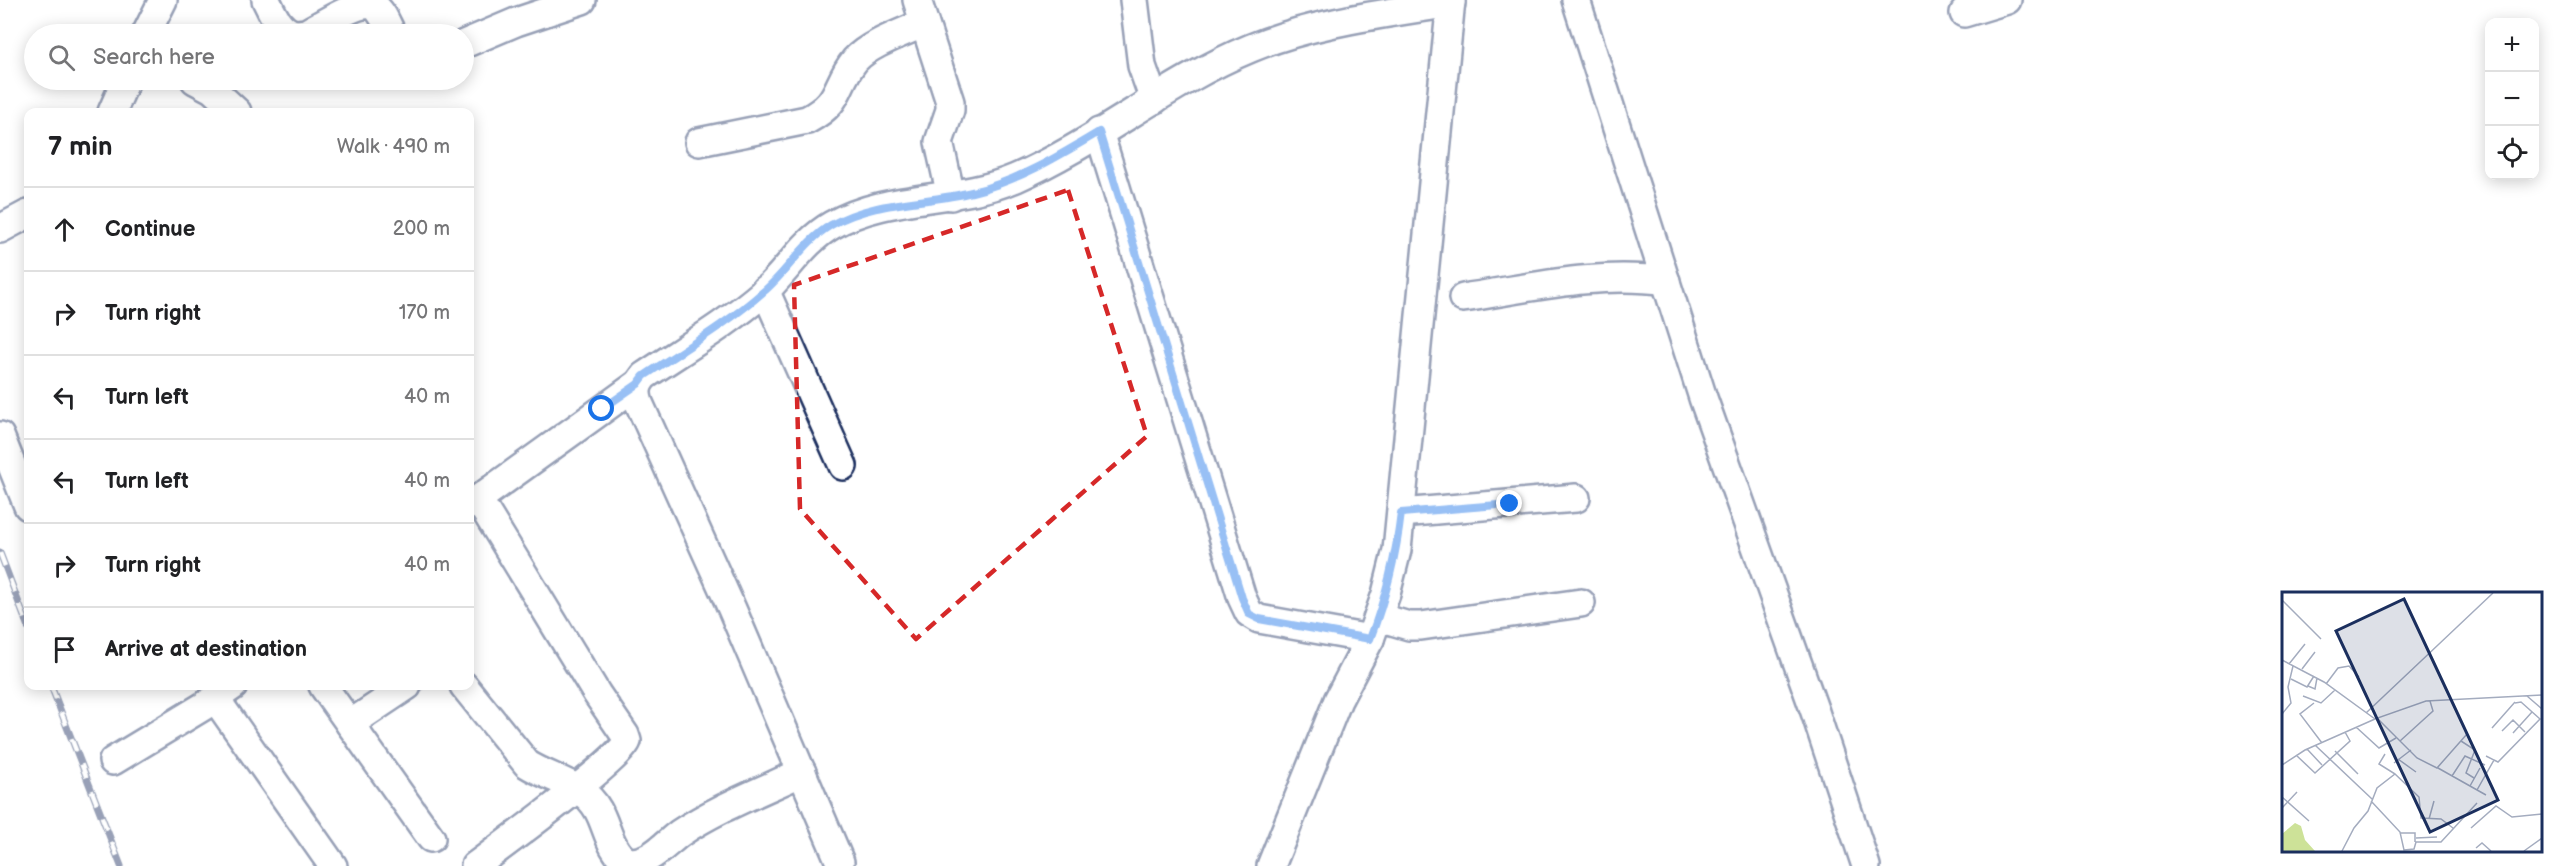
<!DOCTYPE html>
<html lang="en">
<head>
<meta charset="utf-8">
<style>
  :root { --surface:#fff; --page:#f2f2f2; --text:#202124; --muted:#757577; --line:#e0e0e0 }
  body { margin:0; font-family:"Balsamiq Sans",sans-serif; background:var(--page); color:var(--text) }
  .controls { position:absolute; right:18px; top:18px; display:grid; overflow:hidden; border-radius:12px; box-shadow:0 3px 15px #0003 }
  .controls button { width:54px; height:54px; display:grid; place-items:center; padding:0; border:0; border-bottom:2px solid var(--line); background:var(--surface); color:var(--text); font:30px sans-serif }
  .stop { position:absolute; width:18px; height:18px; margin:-14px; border:4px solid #1a73e8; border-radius:50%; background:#fff }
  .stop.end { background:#1a73e8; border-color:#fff; box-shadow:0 2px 6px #0008 }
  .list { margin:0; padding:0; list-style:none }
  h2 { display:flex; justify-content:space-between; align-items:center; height:78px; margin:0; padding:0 24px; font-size:26px }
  h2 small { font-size:20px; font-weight:400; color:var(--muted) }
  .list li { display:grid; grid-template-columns:39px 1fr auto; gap:18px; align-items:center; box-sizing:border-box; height:84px; padding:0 24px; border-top:2px solid var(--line) }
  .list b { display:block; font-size:22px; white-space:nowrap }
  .list em { font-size:20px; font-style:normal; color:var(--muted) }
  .icon { flex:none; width:33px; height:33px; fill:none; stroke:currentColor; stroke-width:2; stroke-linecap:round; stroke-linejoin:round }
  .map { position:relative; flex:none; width:2557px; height:866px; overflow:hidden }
  .search { position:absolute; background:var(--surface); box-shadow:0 3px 15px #0003; left:24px; top:24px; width:450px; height:66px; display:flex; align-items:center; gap:15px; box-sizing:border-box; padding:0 21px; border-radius:33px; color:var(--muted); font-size:22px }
  .panel { position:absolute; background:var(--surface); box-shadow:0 3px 15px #0003; left:24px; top:108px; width:450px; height:582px; border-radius:12px }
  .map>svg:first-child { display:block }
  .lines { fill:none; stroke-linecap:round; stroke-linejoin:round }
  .minor-casing { stroke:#1b2f5e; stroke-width:32 }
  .minor { stroke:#fff; stroke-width:27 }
  .rail-casing { stroke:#1b2f5e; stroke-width:7 }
  .rail { stroke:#fff; stroke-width:4.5; stroke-dasharray:14; stroke-linecap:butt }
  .route { stroke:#1a73e8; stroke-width:8 }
  .marked { fill:none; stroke:#d62828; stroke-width:4.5; stroke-dasharray:12 8; stroke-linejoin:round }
  .inset-road { fill:none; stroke:#a4acbf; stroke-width:1.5 }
  .view { fill:#1b2f5e; fill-opacity:0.15; stroke:#1b2f5e; stroke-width:3 }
  .inset-edge { fill:none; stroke:#1b2f5e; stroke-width:3 }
</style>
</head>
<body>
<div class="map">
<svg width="2557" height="866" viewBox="0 0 2557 866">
  <rect width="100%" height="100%" fill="#fff"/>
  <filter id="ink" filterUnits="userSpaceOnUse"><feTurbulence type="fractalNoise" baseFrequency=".0167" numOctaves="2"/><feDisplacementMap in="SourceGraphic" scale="12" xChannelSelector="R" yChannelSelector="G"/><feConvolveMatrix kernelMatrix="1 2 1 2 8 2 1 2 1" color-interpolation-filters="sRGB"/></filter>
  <g filter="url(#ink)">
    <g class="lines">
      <g class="minor-casing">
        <g id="minor">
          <path d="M266 0C273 14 278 29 294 34"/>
          <polyline points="917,0 950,102 950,110 939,142 951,196"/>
          <polyline points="1134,0 1142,66 1154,100"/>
          <polyline points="1576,0 1703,398 1815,712 1866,866"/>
          <polyline points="1964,13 2007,0"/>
          <polyline points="146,34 163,0"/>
          <path d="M298 34 306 33C321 25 359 0 374 6 383 12 387 25 392 34"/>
          <polyline points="464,44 516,22 582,0"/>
          <polyline points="195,80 212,89 237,112"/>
          <polyline points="112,112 126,80"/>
          <polyline points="1099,132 1242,598 1249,613 1259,619 1370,639"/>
          <path d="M699 142 807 120C843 101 834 86 855 60 869 44 905 32 924 23"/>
          <polyline points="0,229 28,214"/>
          <polyline points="765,290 843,466"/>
          <path d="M1463 298C1530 288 1599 271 1666 281"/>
          <polyline points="0,436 28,506"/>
          <polyline points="470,505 638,384"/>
          <polyline points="1401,513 1576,498"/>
          <polyline points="1378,617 1409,626 1421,626 1581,603"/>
          <polyline points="323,686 431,838"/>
          <path d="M464 686 527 764C552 780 583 783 598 810 607 825 610 852 627 861 647 866 665 844 680 833 717 808 762 791 802 772"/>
          <polyline points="215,698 333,866"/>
          <polyline points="350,724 407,686"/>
          <polyline points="113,761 204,706 233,686"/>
          <path d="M840 862 732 609 639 403C635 391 637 385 644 376 684 349 727 324 764 292 787 271 804 241 832 225 888 193 957 203 1016 178 1098 142 1168 82 1251 48 1314 22 1384 14 1451 3"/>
          <path d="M475 866C499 848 621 759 627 741L625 735 597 694 478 499"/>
          <polyline points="1271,866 1338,700 1370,639 1386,594 1397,550 1451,0"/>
        </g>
      </g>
      <use href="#minor" class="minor"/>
      <g class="rail-casing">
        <g id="rail">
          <polyline points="0,553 28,627"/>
          <polyline points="51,686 121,866"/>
        </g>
      </g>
      <use href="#rail" class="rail"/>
    </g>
  </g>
  <g class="lines" filter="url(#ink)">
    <path class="route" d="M602 409 638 384 644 376C684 349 727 324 763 292 787 272 804 241 831 225 875 200 925 204 972 192 1018 181 1059 156 1099 132L1242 598 1249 614 1259 619 1370 639C1386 597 1396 557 1401 513L1510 504"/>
  </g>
  <path d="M0 0H2557V866H0ZM1068 190 1147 436 916 639 800 509 794 285Z" fill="#fff" fill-opacity=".55" fill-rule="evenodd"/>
  <path class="marked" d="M1068 190 1147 436 916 639 800 509 794 285Z"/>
  <g transform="translate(2282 592)">
    <rect width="260" height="260" fill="#fff"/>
    <path d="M13 231 19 234 23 248 33 259H0V242Z" fill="#cde298"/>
    <path class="inset-road" d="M0 8 39 47M0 68 42 90 93 127 144 109 260 103M7 72 23 52M20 77 33 60M9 87 25 95 32 84M44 92 56 76 67 74 77 85M26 94 33 97 35 86M21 104 39 111 53 98M245 104 260 117M32 111 18 122 40 151M84 121 211 1M0 122 9 111 6 95 11 74M95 126 135 166 155 176 185 142M74 135 97 156 114 146M210 136 233 110M220 139 231 128 243 140M231 141 250 120M118 149 151 119 148 109M179 149 193 158 184 181 192 186M34 154 90 207M25 157 40 173M53 159 76 182M103 162 97 172 113 182M14 163 33 181 68 149 63 140M116 167 134 180M212 168 216 170 258 127 239 110 233 111M112 171 129 158M0 173 23 158 93 127M156 176 204 203M170 184 183 164 203 173M188 194 198 176M195 198 212 168 204 164M0 205 27 229M89 209 118 240 122 258 132 257 134 250H159L195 211M0 216 15 200M147 227 152 209M189 236 214 214 230 225 260 222M118 241H133V250M134 246 155 245M194 256 200 251 209 259M60 259 72 236 86 219 95 196 113 182 137 205 139 226 159 227 171 236M242 259 260 246"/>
    <path class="view" d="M122 7 216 208 148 240 54 39Z"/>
    <rect width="260" height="260" class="inset-edge"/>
  </g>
</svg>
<div class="controls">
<button>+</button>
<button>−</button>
<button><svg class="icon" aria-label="locate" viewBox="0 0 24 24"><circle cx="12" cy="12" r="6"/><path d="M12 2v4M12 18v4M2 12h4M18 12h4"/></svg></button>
</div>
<div class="stop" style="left:602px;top:409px"></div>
<div class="stop end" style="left:1510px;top:504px"></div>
<div class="search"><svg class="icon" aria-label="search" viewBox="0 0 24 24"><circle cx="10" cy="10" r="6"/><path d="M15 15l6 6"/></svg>Search here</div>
<section class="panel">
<h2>7 min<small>Walk · 490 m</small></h2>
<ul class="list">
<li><svg class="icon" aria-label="ahead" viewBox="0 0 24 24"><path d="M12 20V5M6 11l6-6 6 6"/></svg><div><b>Continue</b></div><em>200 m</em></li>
<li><svg class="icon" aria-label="right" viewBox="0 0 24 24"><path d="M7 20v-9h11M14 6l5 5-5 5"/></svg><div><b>Turn right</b></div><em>170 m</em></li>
<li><svg class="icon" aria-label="left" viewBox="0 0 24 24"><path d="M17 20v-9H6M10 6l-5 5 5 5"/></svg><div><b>Turn left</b></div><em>40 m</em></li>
<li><svg class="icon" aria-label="left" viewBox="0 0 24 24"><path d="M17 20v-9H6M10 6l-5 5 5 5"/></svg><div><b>Turn left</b></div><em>40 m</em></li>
<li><svg class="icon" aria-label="right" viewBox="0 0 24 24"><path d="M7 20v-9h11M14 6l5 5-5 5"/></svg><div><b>Turn right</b></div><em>40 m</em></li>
<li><svg class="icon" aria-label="arrive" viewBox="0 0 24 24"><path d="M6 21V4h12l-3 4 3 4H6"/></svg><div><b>Arrive at destination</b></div></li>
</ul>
</section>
</div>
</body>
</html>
